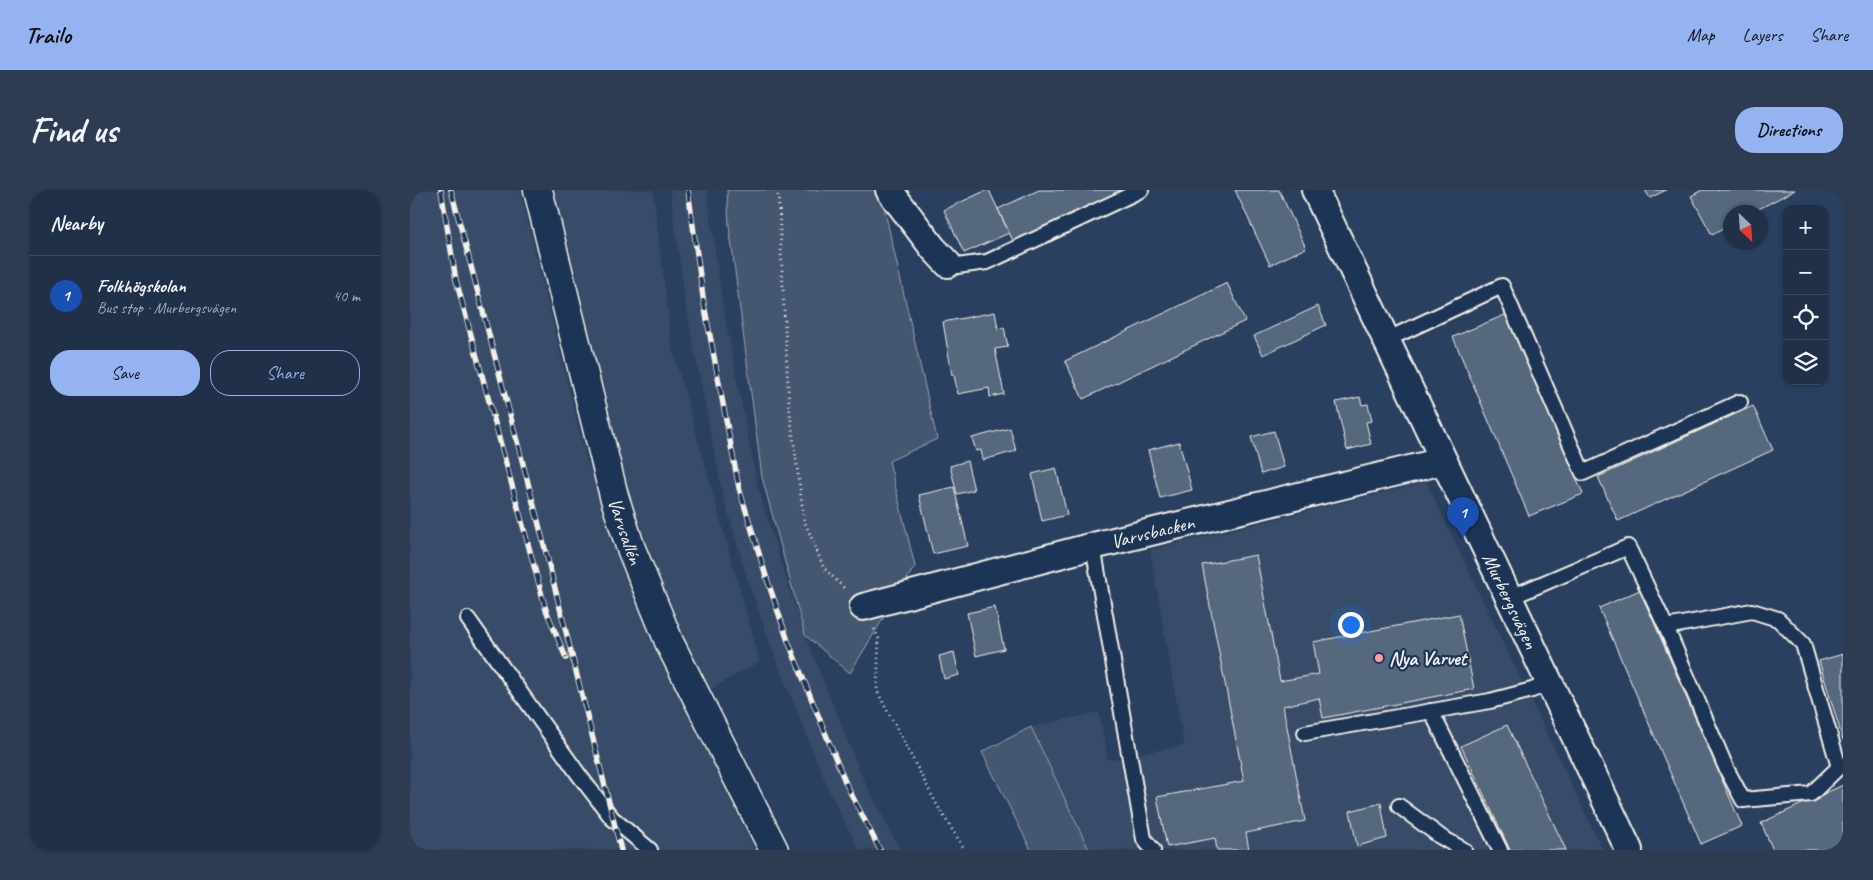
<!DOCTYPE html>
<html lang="en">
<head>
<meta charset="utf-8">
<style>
  :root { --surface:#203048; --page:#2d3c52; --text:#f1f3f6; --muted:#a2a9b4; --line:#3d4b60; --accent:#95b2f1 }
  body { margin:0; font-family:Caveat,sans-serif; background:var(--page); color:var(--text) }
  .controls { position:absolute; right:15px; top:15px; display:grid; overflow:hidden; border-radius:10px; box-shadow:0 1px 4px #0004 }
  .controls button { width:45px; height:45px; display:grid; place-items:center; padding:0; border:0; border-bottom:1px solid var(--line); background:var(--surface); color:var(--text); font:25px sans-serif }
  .compass { position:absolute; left:1313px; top:15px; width:45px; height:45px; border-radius:50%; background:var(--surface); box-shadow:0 1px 4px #0004; rotate:155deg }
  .you { position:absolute; left:940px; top:434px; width:18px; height:18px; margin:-12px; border:4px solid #fff; border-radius:50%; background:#1a73e8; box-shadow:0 0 0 8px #1a73e833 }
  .badge { display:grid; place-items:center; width:32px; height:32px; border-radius:50%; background:var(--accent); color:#fff; font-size:16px; font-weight:700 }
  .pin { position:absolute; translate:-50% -41px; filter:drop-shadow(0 1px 2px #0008) }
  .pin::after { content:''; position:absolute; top:26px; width:18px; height:15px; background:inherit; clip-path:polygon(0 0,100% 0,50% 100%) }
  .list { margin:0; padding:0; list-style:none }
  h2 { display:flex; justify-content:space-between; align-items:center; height:65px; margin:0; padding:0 20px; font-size:21px }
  h2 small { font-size:16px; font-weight:400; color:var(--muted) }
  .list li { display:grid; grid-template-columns:32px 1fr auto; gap:15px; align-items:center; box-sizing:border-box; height:80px; padding:0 20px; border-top:1px solid var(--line) }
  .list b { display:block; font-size:19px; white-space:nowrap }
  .list p { margin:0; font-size:16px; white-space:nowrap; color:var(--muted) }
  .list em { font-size:16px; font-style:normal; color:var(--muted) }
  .actions { display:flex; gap:10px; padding:15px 20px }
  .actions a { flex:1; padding:11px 0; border:1px solid var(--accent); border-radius:20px; text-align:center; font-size:18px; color:var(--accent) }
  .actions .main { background:var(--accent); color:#111 }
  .icon { flex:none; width:28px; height:28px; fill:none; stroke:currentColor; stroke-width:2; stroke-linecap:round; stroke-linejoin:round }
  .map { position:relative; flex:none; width:1433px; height:660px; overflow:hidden; border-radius:20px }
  header { display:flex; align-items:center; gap:30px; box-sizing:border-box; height:70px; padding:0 25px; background:var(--accent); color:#111 }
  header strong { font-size:24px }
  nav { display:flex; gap:28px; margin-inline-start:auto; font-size:18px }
  .intro { display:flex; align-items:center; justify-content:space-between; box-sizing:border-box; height:120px; padding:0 30px }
  h1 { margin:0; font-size:35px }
  .button { padding:12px 22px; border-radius:20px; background:var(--accent); color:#111; font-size:18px; font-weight:700 }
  main { display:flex; gap:30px; padding:0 30px }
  aside { flex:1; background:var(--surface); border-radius:20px; box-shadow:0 1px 4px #0004 }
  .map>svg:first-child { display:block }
  .built { fill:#374c69 }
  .green { fill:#445771; stroke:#9ca4ac }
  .building { fill:#56677d; stroke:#f4f1e8 }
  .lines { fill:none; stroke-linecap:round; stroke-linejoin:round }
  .lane-casing { stroke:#f4f1e8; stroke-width:18 }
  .street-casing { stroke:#f4f1e8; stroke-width:30 }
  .secondary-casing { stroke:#f4f1e8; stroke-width:31 }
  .path { stroke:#f4f1e8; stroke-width:3; stroke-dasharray:1 4; stroke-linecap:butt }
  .lane { stroke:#1d3557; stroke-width:14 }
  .street { stroke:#1d3557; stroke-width:26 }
  .secondary { stroke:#1d3557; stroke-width:28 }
  .rail-casing { stroke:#f4f1e8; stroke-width:5.5 }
  .rail { stroke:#1d3557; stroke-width:4; stroke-dasharray:11; stroke-linecap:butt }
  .poi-dot { fill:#ff9aa2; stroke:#1d3557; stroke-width:2 }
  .labels { text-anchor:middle; stroke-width:4.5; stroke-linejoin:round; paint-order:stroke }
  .street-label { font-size:20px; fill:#f4f1e8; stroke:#1d3557 }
  .poi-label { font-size:20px; font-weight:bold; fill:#f4f1e8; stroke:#1d3557; text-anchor:start }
</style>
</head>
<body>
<header>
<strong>Trailo</strong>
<nav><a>Map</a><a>Layers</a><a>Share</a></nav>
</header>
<div class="intro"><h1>Find us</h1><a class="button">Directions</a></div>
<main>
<aside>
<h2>Nearby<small></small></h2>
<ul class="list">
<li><span class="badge" style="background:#1a4fb4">1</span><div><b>Folkhögskolan</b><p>Bus stop · Murbergsvägen</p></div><em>40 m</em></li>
</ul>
<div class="actions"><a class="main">Save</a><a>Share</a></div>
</aside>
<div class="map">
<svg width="1433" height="660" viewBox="0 0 1433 660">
  <rect width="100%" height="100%" fill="#2a4060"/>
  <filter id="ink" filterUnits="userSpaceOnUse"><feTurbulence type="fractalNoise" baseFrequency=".02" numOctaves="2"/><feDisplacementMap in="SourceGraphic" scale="10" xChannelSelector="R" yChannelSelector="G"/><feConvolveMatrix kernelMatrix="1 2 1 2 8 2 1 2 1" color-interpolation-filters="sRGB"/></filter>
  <g filter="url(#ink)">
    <g class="built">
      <polygon points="0,0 110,0 176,268 221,392 345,660 0,660"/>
      <polygon points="139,0 243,0 262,158 350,471 296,502 245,392 202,247"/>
      <polygon points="260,0 297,0 312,111 347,294 373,380 395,445 452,586 490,660 449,660 419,601 361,457 338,391 312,302 276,117"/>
      <polygon points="1016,292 1193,660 679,660 621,537 689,522 698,570 774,555 740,360"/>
    </g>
    <g class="green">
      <polygon points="317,0 470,0 527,249 479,271 505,376 440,483 395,445 352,287 319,35"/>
      <polygon points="621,537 679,660 621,660 572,562"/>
    </g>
    <g class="building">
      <polygon points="577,0 579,0 599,43 554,63 534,20"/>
      <polygon points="629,0 722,0 605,55 588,19"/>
      <polygon points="825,0 869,0 896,58 860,75"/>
      <polygon points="1235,0 1256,0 1240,8"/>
      <polygon points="1292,0 1385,0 1343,22 1320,22 1320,35 1302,45 1281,6"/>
      <polygon points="817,93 835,131 673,209 655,171"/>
      <polygon points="908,116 916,135 853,165 844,146"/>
      <polygon points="585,122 588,139 594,137 598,157 585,159 594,204 580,207 579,198 548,204 544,185 542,185 533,132"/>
      <polygon points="1097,124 1173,304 1119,326 1043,147"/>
      <polygon points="950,207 952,215 958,214 962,231 956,232 961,254 937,260 926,212"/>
      <polygon points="1343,216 1363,260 1208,331 1188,287"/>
      <polygon points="600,238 606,261 573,270 571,260 566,261 562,248"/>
      <polygon points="864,241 874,277 851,284 841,247"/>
      <polygon points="769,252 782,300 750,308 738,260"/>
      <polygon points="557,271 564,300 547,304 540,276"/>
      <polygon points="646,278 657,325 632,331 622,284"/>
      <polygon points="544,297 558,356 523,364 509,305"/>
      <polygon points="846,365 870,491 909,484 903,452 1049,424 1064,499 913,528 909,508 873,516 895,631 836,643 839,660 807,660 805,648 757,657 747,607 834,591 792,375"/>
      <polygon points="1230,400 1332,636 1291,654 1189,418"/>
      <polygon points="585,417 594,459 566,466 557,423"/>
      <polygon points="544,462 549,485 534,489 529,466"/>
      <polygon points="1433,464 1433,550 1409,471"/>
      <polygon points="1097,535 1156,660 1100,660 1051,556"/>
      <polygon points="1433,595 1433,654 1419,660 1363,660 1351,633"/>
      <polygon points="971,613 977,648 947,656 940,621"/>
    </g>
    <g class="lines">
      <g class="lane-casing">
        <g id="lane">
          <polyline points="538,74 547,76 577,72 731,0"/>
          <polyline points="976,150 1092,96 1173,283 1330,212"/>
          <polyline points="683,356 734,649 743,660"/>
          <polyline points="1099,408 1218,357 1256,437 1317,580 1333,610 1401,604 1429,577 1393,454 1368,429 1342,421 1256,437"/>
          <polyline points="58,429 169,585 202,628 240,660"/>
          <polyline points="1021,521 1090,660"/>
          <polyline points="895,543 1080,511 1122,500 1139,493"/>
          <polyline points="989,616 1031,647 1054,660"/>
        </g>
      </g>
      <g class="street-casing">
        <g id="street">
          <polyline points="479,0 523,58 538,74"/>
          <path id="s1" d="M905 0 1219 660"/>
          <path id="s2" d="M453 417 683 356 1033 271"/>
        </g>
      </g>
      <g class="secondary-casing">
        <g id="secondary">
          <path id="s3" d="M128 0 204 306 220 356 260 454 364 660"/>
        </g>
      </g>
      <g class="path">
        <polyline points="368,0 379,215 394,330 414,378 436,400"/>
        <polyline points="464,439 469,449 467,501 527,615 555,660"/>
      </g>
      <use href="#lane" class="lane"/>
      <use href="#street" class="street"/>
      <use href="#secondary" class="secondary"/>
      <g class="rail-casing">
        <g id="rail">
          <polyline points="31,0 46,90 136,420 156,468"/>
          <polyline points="41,0 128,331 211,660"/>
          <polyline points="278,0 294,114 329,298 356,386 378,451 436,594 470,660"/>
        </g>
      </g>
      <use href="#rail" class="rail"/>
    </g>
  </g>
  <circle class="poi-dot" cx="969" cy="468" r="5"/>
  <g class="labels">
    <g class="street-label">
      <text dy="7" stroke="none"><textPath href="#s3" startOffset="352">Varvsallén</textPath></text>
      <text dy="7" stroke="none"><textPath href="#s2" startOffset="299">Varvsbacken</textPath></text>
      <text dy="7" stroke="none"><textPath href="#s1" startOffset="455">Murbergsvägen</textPath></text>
    </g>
    <g class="poi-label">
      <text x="979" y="475">Nya Varvet</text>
    </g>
  </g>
</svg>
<div class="controls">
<button>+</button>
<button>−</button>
<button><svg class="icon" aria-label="locate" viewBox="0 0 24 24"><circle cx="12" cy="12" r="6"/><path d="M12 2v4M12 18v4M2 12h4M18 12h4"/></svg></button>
<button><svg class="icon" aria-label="layers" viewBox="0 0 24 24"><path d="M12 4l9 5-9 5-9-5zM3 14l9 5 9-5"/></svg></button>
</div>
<svg class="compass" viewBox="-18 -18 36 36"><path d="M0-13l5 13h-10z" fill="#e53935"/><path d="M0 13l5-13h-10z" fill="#a2a9b4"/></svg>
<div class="you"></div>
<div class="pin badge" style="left:1053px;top:348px;background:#1a4fb4">1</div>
</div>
</main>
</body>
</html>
